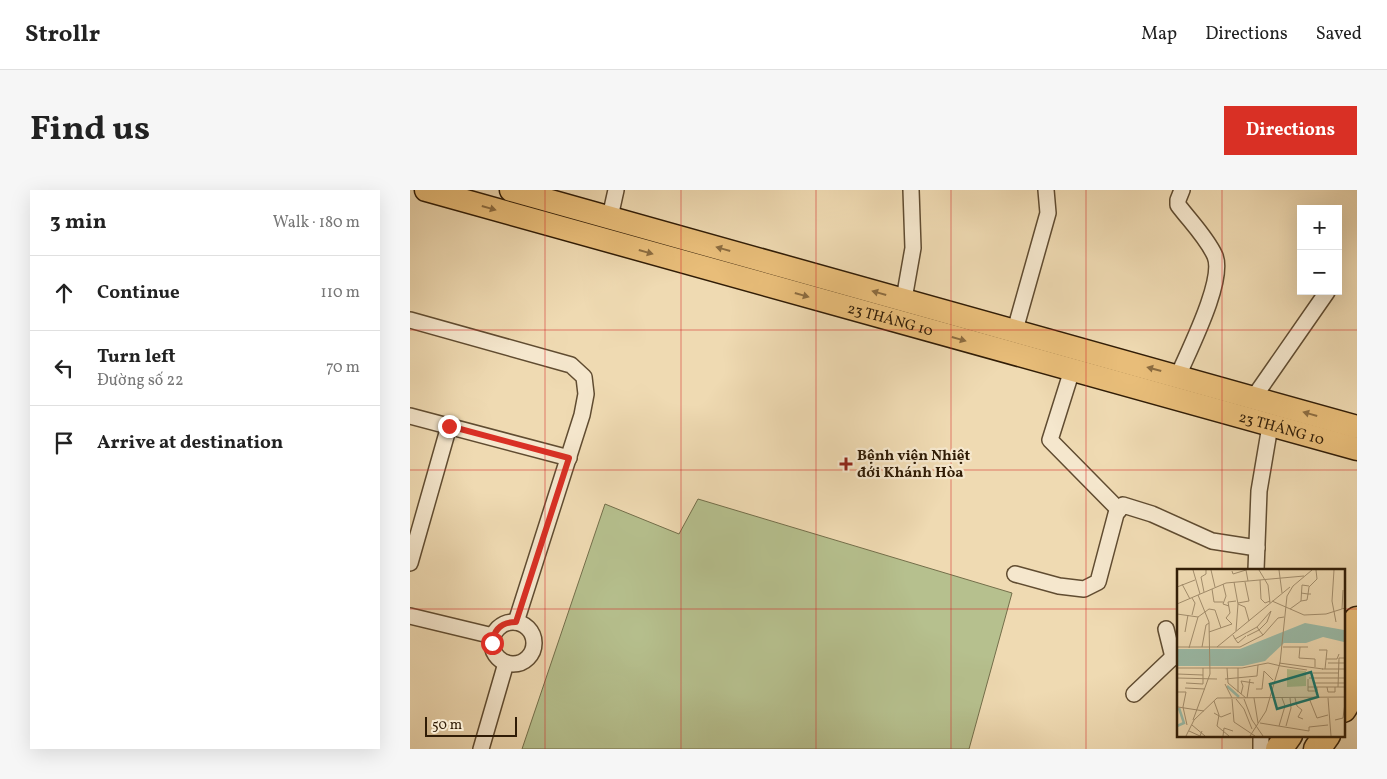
<!DOCTYPE html>
<html lang="en">
<head>
<meta charset="utf-8">
<style>
  :root { --surface:#fff; --page:#f6f6f6; --text:#222; --muted:#767676; --line:#e0e0e0; --accent:#d93025 }
  body { margin:0; font-family:Vollkorn,serif; background:var(--page); color:var(--text) }
  .controls { position:absolute; right:15px; top:15px; display:grid; overflow:hidden; border-radius:0px; box-shadow:0 5px 20px #0002 }
  .controls button { width:45px; height:45px; display:grid; place-items:center; padding:0; border:0; border-bottom:1px solid var(--line); background:var(--surface); color:var(--text); font:25px sans-serif }
  .scale { position:absolute; left:15px; bottom:12px; width:92px; box-sizing:border-box; padding-left:5px; border:2px solid #301c06; border-top:0; font-size:14px; line-height:18px; white-space:nowrap; color:#301c06; -webkit-text-stroke:4px #f5e7cd; paint-order:stroke }
  .stop { position:absolute; width:15px; height:15px; margin:-11px; border:4px solid #d93025; border-radius:50%; background:#fff }
  .stop.end { background:#d93025; border-color:#fff; box-shadow:0 1px 5px #0008 }
  .list { margin:0; padding:0; list-style:none }
  h2 { display:flex; justify-content:space-between; align-items:center; height:65px; margin:0; padding:0 20px; font-size:21px }
  h2 small { font-size:16px; font-weight:400; color:var(--muted) }
  .list li { display:grid; grid-template-columns:32px 1fr auto; gap:15px; align-items:center; box-sizing:border-box; height:75px; padding:0 20px; border-top:1px solid var(--line) }
  .list b { display:block; font-size:19px; white-space:nowrap }
  .list p { margin:0; font-size:16px; white-space:nowrap; color:var(--muted) }
  .list em { font-size:16px; font-style:normal; color:var(--muted) }
  .icon { flex:none; width:28px; height:28px; fill:none; stroke:currentColor; stroke-width:2; stroke-linecap:round; stroke-linejoin:round }
  .map { position:relative; flex:none; width:947px; height:559px; overflow:hidden; border-radius:0px }
  header { display:flex; align-items:center; gap:30px; box-sizing:border-box; height:70px; padding:0 25px; background:var(--surface); border-bottom:1px solid var(--line) }
  header strong { font-size:24px }
  nav { display:flex; gap:28px; margin-inline-start:auto; font-size:18px }
  .intro { display:flex; align-items:center; justify-content:space-between; box-sizing:border-box; height:120px; padding:0 30px }
  h1 { margin:0; font-size:35px }
  .button { padding:12px 22px; border-radius:0px; background:var(--accent); color:#fff; font-size:18px; font-weight:700 }
  main { display:flex; gap:30px; padding:0 30px }
  aside { flex:1; background:var(--surface); border-radius:0px; box-shadow:0 5px 20px #0002 }
  .map>svg:first-child { display:block }
  .green { fill:#b6c08e; stroke:#736e4a }
  .lines { fill:none; stroke-linecap:round; stroke-linejoin:round }
  .street-casing { stroke:#604c31; stroke-width:18 }
  .primary-casing { stroke:#301c06; stroke-width:25 }
  .highway-casing { stroke:#301c06; stroke-width:29 }
  .street { stroke:#f5e7cd; stroke-width:15 }
  .primary { stroke:#e8bd79; stroke-width:22 }
  .highway { stroke:#e8bd79; stroke-width:26 }
  .oneway { fill:#8c6c40 }
  .route { stroke:#d93025; stroke-width:6 }
  .grid { fill:none; stroke:#d62828; stroke-width:1; stroke-opacity:0.55 }
  .poi-dot { fill:#8f2418; stroke:#f5e7cd; stroke-width:2 }
  .labels { text-anchor:middle; stroke-width:4.5; stroke-linejoin:round; paint-order:stroke }
  .street-label { font-size:15px; fill:#301c06; stroke:#f5e7cd }
  .poi-label { font-size:15px; font-weight:bold; fill:#301c06; stroke:#f5e7cd; text-anchor:start }
  .inset-river { fill:none; stroke:#9abba8; stroke-width:2.5 }
  .inset-road { fill:none; stroke:#a38e6d; stroke-width:1 }
  .view { fill:#0f766e; fill-opacity:0.15; stroke:#0f766e; stroke-width:2.5 }
  .inset-edge { fill:none; stroke:#301c06; stroke-width:2.5 }
</style>
</head>
<body>
<header>
<strong>Strollr</strong>
<nav><a>Map</a><a>Directions</a><a>Saved</a></nav>
</header>
<div class="intro"><h1>Find us</h1><a class="button">Directions</a></div>
<main>
<aside>
<h2>3 min<small>Walk · 180 m</small></h2>
<ul class="list">
<li><svg class="icon" aria-label="ahead" viewBox="0 0 24 24"><path d="M12 20V5M6 11l6-6 6 6"/></svg><div><b>Continue</b></div><em>110 m</em></li>
<li><svg class="icon" aria-label="left" viewBox="0 0 24 24"><path d="M17 20v-9H6M10 6l-5 5 5 5"/></svg><div><b>Turn left</b><p>Đường số 22</p></div><em>70 m</em></li>
<li><svg class="icon" aria-label="arrive" viewBox="0 0 24 24"><path d="M6 21V4h12l-3 4 3 4H6"/></svg><div><b>Arrive at destination</b></div></li>
</ul>
</aside>
<div class="map">
<svg width="947" height="559" viewBox="0 0 947 559">
  <rect width="100%" height="100%" fill="#efdab2"/>
  <filter id="stains"><feTurbulence type="fractalNoise" baseFrequency=".004" numOctaves="4"/><feColorMatrix values="0 0 0 0 .2 0 0 0 0 .09 0 0 0 0 .02 0 0 0 .5 -.17"/></filter>
  <radialGradient id="worn" r=".72"><stop offset=".6" stop-color="#630" stop-opacity="0"/><stop offset="1" stop-color="#630" stop-opacity=".3"/></radialGradient>
  <polygon class="green" points="288,309 602,403 559,559 112,559 195,314 269,344"/>
  <g class="lines">
    <g class="street-casing">
      <g id="street">
        <polyline points="200,27 206,0"/>
        <polyline points="494,109 503,58 501,0"/>
        <polyline points="0,130 161,175 174,187 176,204 172,225 106,432"/>
        <polyline points="605,140 638,23 636,0"/>
        <polyline points="662,180 640,250 709,320"/>
        <path d="M768 186C779 160 815 90 805 66 797 48 780 31 768 15V10L772 0"/>
        <polyline points="844,207 917,102"/>
        <polyline points="0,226 159,268"/>
        <polyline points="0,373 39,236"/>
        <polyline points="846,380 849,301 860,236"/>
        <polyline points="605,384 649,396 674,399 688,392 706,324 713,315 742,324 802,351 847,358"/>
        <polyline points="0,426 83,446"/>
        <circle cx="103" cy="453" r="21"/>
        <polyline points="756,439 763,467 768,468"/>
        <polyline points="724,504 763,467"/>
        <polyline points="851,545 851,559"/>
        <polyline points="71,559 96,473"/>
      </g>
    </g>
    <g class="primary-casing">
      <g id="primary">
        <path id="s1" d="M16 0 947 259"/>
        <polyline points="101,0 947,237"/>
      </g>
    </g>
    <g class="highway-casing">
      <g id="highway">
        <polyline points="933,454 947,430"/>
        <polyline points="933,487 947,463"/>
        <polyline points="933,519 947,496"/>
        <polyline points="869,559 879,545"/>
        <polyline points="907,559 917,545"/>
      </g>
    </g>
    <use href="#street" class="street"/>
    <use href="#primary" class="primary"/>
    <use href="#highway" class="highway"/>
  </g>
  <defs><path id="oneway-solid" d="M-6-.8H1V-3.2L6.5 0L1 3.2V.8H-6Z" transform="scale(1.25)"/></defs>
  <g class="oneway">
    <use href="#oneway-solid" transform="translate(79 18) rotate(16)"/>
    <use href="#oneway-solid" transform="translate(313 59) rotate(-164)"/>
    <use href="#oneway-solid" transform="translate(236 62) rotate(16)"/>
    <use href="#oneway-solid" transform="translate(469 103) rotate(-164)"/>
    <use href="#oneway-solid" transform="translate(392 105) rotate(16)"/>
    <use href="#oneway-solid" transform="translate(549 149) rotate(16)"/>
    <use href="#oneway-solid" transform="translate(744 179) rotate(-165)"/>
    <use href="#oneway-solid" transform="translate(900 224) rotate(-164)"/>
  </g>
  <g class="lines">
    <path class="route" d="M39 236 159 268 106 432C92 432 84 439 82 453"/>
  </g>
  <path class="grid" d="M135 0V559M271 0V559M406 0V559M541 0V559M676 0V559M812 0V380M0 140H947M0 280H947M0 419H768M933 419H947M812 545V559"/>
  <path class="poi-dot" d="M433.5 266.5h5v5h5v5h-5v5h-5v-5h-5v-5h5z"/>
  <g class="labels">
    <g class="street-label">
      <text dy="5" stroke="none"><textPath href="#s1" startOffset="482">23 THÁNG 10</textPath></text>
      <text dy="5" stroke="none"><textPath href="#s1" startOffset="888">23 THÁNG 10</textPath></text>
    </g>
    <g class="poi-label">
      <text x="447" y="270">Bệnh viện Nhiệt<tspan x="447" dy="17">đới Khánh Hòa</tspan></text>
    </g>
  </g>
  <g transform="translate(767 379)">
    <rect width="168" height="168" fill="#efdab2"/>
    <path d="M110 100 129 102V117L110 118Z" fill="#b6c08e"/>
    <path d="M128 54 167 61V73L146 68 129 74H107L88 92 66 97H0V80H63Z" fill="#9abba8"/>
    <path class="inset-river" d="M50 117 62 128M0 157 7 154 2 139"/>
    <path class="inset-road" d="M16 1 23 25M34 1 38 18M82 1 91 16 93 34M102 1 105 24M157 1 155 32 159 53M55 2 56 5 69 1 71 12M83 11 84 30 88 34 93 32M57 13 61 35 59 62M5 15 13 30M46 15 49 27 46 35 52 37M0 18 18 11M35 20 37 33H46M27 23 24 8 29 5V1M124 24 131 25 132 18 140 10 139 1M95 32 127 46 149 45 168 39M124 32 130 31 131 25H134M61 34 72 32 68 13M0 35 49 14 127 7M61 35 68 38 72 52M113 40 124 32 125 16 132 17M165 40 166 21M0 45 21 48 32 40 38 41 44 59M15 46 18 34 15 29M55 55 49 49 53 44 51 33 59 32M80 58 94 42 90 53 82 61 86 66M8 63 11 46M32 63 55 55M56 66 58 70 80 58 82 61 70 67M58 70 61 74 69 67M0 78H63L86 66 101 49 107 48M25 78 29 56 32 54M40 78 113 18M106 78H131M123 78 122 89 138 90V98M12 79 21 48M142 81H150L148 100M149 90H160L162 85M102 94 146 100M151 94H168M104 97 130 101M0 99H65L91 94 104 97M50 99 51 114 69 129M61 99V123M145 100H168M136 104H162M0 105 26 106M0 109 40 110M132 109H168M48 110 80 107 81 96M131 110V122H140V118M9 114 26 115V99M136 114H168M48 115 55 129M131 118H168M150 118 151 123H158V118M161 118 162 89H168M8 119 28 120M79 120H85L87 102 96 111M0 123H9L6 138 10 156M64 125 66 117 64 112 77 114M70 129 73 110M77 129 81 154M118 129 120 137 125 141 121 148 126 150M132 129 140 149 151 146M151 129 154 167M55 130 57 153 78 167M59 130 67 140 75 160M67 130 75 151 86 167M37 132 42 146 40 157 52 167M1 138 27 142M37 144 44 148 54 144M16 151 33 105 32 53 21 26M158 151 166 149 168 134M83 154 132 162M15 156 28 167M102 157 108 137 105 129M109 157 114 139 113 129M12 162 23 167 25 162M132 162V158L151 156M9 167 17 151 40 129 168 128M46 167 47 159 56 162M73 167 89 142 103 94 110 27 116 17 135 1"/>
    <path class="view" d="M134 103 141 128 100 140 93 115Z"/>
    <rect width="168" height="168" class="inset-edge"/>
  </g>
  <rect width="100%" height="100%" filter="url(#stains)"/>
  <rect width="100%" height="100%" fill="url(#worn)"/>
</svg>
<div class="controls">
<button>+</button>
<button>−</button>
</div>
<div class="scale">50 m</div>
<div class="stop" style="left:82px;top:453px"></div>
<div class="stop end" style="left:39px;top:236px"></div>
</div>
</main>
</body>
</html>
